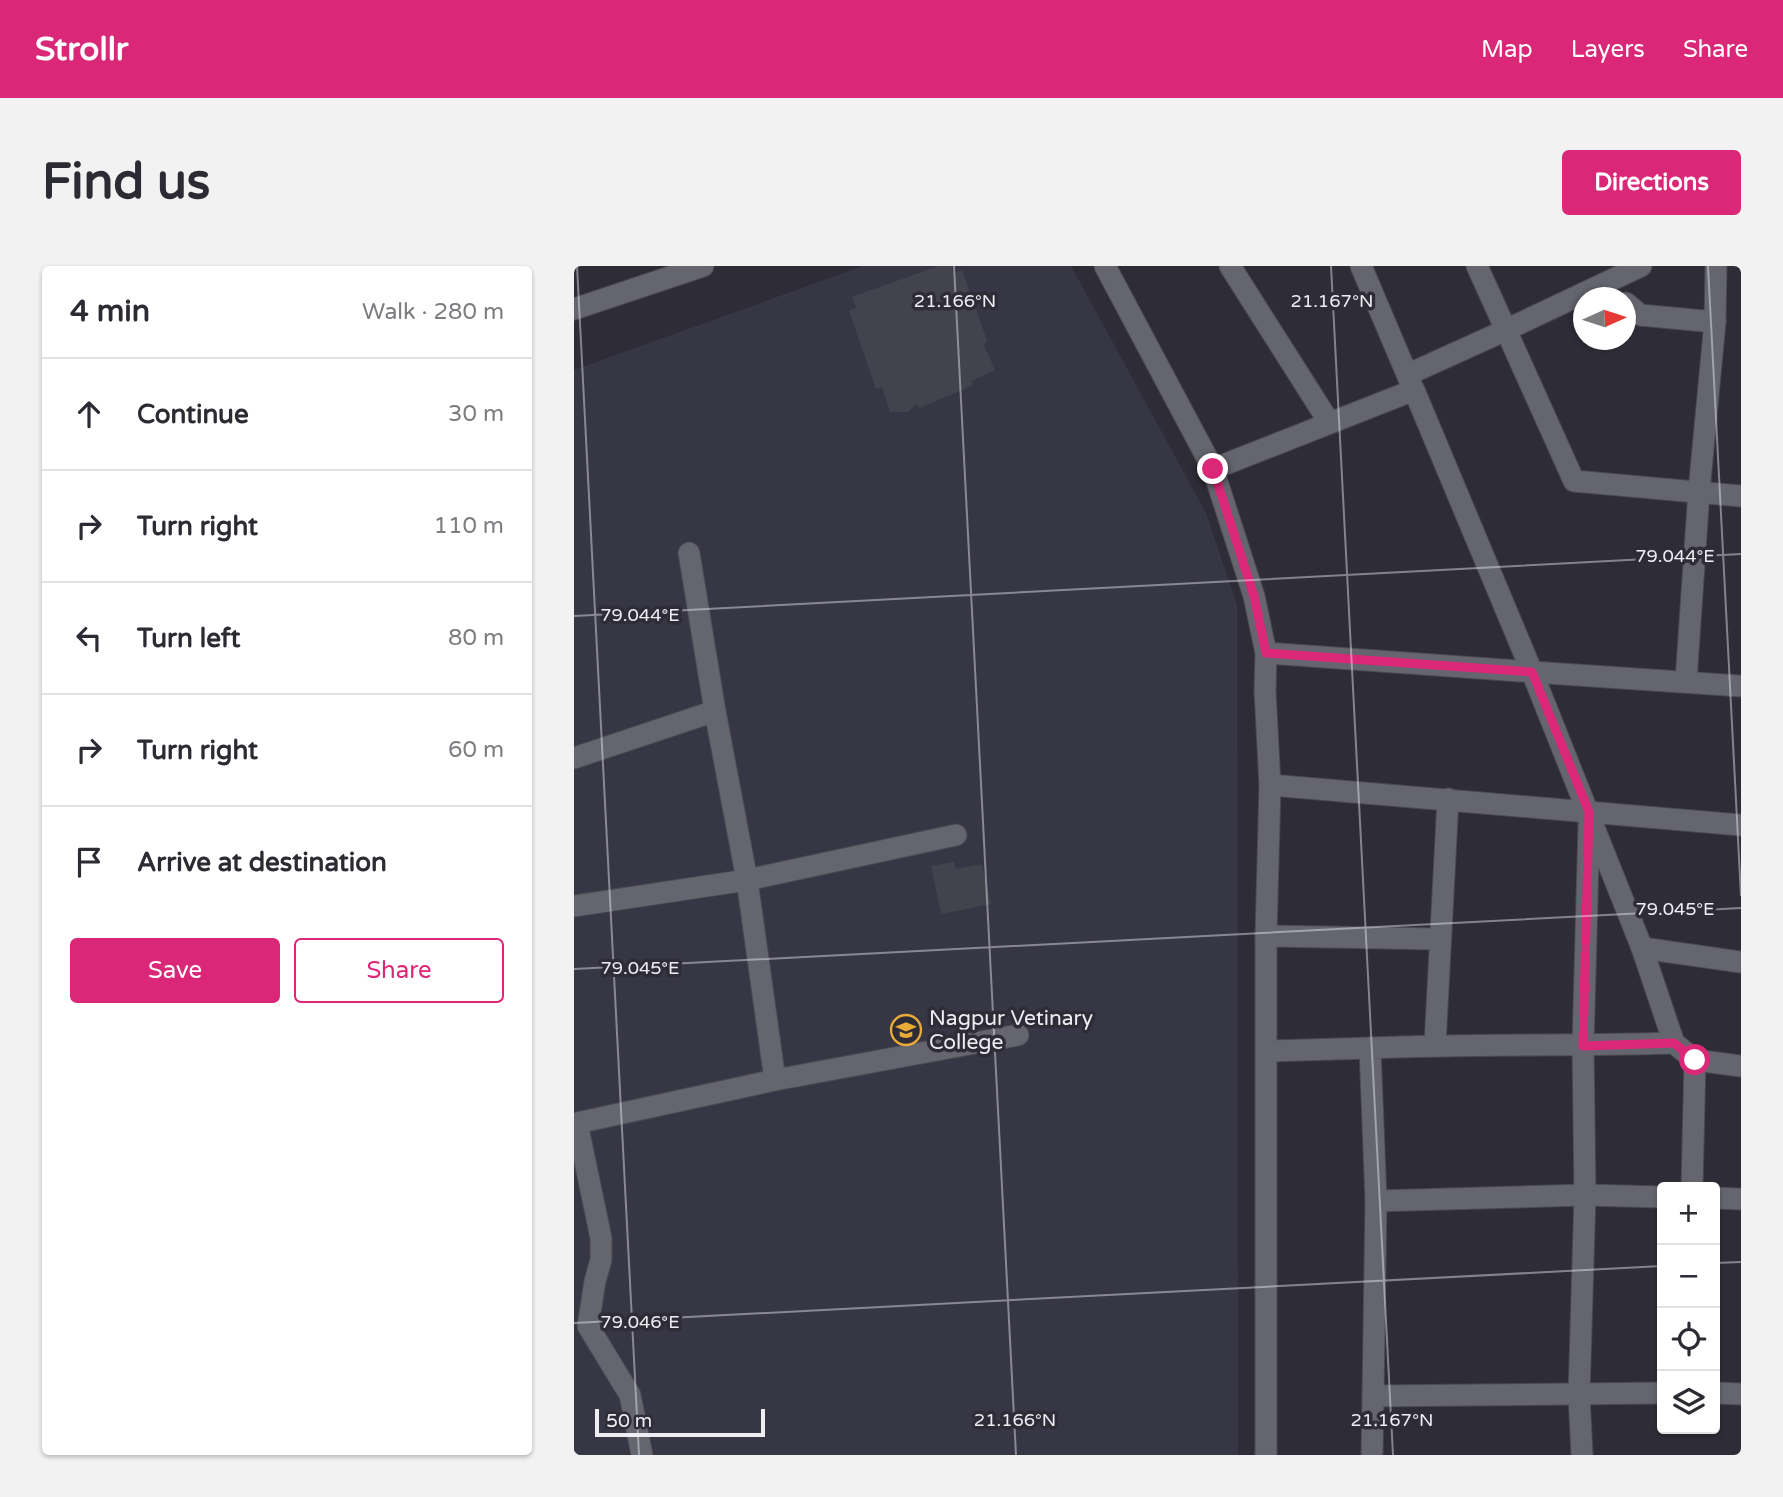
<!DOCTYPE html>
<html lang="en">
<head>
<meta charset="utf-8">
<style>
  :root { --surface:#fff; --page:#f2f2f3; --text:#2b2b33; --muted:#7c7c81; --line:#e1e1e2; --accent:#db2777 }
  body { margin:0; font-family:"Varela Round",sans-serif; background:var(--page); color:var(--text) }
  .controls { position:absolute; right:21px; bottom:21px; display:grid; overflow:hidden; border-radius:7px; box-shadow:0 2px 5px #0004 }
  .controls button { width:63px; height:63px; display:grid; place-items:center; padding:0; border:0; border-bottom:2px solid var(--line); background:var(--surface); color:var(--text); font:35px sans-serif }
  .compass { position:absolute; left:999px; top:21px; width:63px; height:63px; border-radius:50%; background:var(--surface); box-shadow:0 2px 5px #0004; rotate:87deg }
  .scale { position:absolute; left:21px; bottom:18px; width:170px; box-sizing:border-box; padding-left:7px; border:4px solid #ededf3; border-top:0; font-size:19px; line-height:24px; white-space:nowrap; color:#ededf3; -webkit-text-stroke:5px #2e2d37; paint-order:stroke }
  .stop { position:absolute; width:21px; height:21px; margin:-16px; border:5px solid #db2777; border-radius:50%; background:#fff }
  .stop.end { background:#db2777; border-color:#fff; box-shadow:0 2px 7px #0008 }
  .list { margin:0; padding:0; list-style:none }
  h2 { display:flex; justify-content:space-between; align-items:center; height:91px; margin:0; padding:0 28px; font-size:30px }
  h2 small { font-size:23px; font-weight:400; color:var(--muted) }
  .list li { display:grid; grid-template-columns:46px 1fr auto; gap:21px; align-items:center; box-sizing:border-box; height:112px; padding:0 28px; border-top:2px solid var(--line) }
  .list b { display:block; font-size:26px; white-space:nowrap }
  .list em { font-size:23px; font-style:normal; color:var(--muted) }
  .actions { display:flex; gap:14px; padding:21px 28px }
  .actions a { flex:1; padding:16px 0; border:2px solid var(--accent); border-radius:7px; text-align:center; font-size:24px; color:var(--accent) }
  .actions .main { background:var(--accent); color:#fff }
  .icon { flex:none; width:38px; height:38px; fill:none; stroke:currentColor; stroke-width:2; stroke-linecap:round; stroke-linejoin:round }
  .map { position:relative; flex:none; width:1167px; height:1189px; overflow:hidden; border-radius:7px }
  header { display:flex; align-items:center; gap:42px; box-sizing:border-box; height:98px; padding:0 35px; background:var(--accent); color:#fff }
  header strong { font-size:33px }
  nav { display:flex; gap:38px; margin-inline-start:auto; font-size:24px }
  .intro { display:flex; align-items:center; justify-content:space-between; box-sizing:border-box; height:168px; padding:0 42px }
  h1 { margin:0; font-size:49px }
  .button { padding:18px 32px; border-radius:7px; background:var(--accent); color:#fff; font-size:24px; font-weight:700 }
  main { display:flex; gap:42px; padding:0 42px }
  aside { flex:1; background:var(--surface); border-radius:7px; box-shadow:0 2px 5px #0004 }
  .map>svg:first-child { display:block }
  .built { fill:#373645 }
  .building { fill:#43434d }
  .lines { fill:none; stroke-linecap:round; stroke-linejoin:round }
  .minor-casing { stroke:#4a4951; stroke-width:23 }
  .minor { stroke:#65656f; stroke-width:21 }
  .route { stroke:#db2777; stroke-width:9 }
  .ticks { fill:none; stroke:#ededf3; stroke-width:2; stroke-opacity:0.45 }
  .labels { text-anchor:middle; stroke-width:7; stroke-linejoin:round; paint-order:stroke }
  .poi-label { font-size:21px; fill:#ededf3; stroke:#2e2d37; text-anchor:start }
  .ticks-label { font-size:18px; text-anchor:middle; fill:#ededf3; stroke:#2e2d37; stroke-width:7; stroke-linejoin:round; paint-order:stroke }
</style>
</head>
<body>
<header>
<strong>Strollr</strong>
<nav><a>Map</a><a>Layers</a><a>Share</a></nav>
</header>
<div class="intro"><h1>Find us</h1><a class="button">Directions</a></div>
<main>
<aside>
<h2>4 min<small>Walk · 280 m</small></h2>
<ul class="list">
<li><svg class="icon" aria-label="ahead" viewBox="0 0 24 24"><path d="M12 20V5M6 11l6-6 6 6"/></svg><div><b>Continue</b></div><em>30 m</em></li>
<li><svg class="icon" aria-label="right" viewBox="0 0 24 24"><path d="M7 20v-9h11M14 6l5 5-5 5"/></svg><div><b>Turn right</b></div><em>110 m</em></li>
<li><svg class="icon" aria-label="left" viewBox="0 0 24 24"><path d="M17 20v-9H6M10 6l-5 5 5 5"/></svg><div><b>Turn left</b></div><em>80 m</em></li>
<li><svg class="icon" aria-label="right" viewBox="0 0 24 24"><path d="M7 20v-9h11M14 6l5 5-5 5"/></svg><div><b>Turn right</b></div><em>60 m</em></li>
<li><svg class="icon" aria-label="arrive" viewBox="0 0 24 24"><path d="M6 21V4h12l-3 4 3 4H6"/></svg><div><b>Arrive at destination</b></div></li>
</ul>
<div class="actions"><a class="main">Save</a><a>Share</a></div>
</aside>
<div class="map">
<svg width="1167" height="1189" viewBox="0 0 1167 1189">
  <rect width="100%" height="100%" fill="#2e2d37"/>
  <polygon class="built" points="289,0 497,0 632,247 663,339 664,1189 0,1189 0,104"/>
  <g class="building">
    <polygon points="364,0 377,0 380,7 388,4 413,74 410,79 421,104 397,115 399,119 346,142 342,138 334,146 316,146 308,121 302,123 275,45 282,42 278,31"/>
    <polygon points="380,596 382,603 408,598 417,638 367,648 357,600"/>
  </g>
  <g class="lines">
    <g class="minor-casing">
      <g id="minor">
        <polyline points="531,0 639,203 680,330 692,387 691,425 696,519 692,670 692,1189"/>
        <polyline points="656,0 755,156"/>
        <polyline points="787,0 838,120"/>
        <polyline points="903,0 932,64 1067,0"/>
        <polyline points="1052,37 1066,49 1141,56"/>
        <polyline points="0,43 129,0"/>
        <polyline points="835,108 932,64 1000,215 1167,230"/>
        <polyline points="639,203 840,124 958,406 1167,420"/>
        <polyline points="115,287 141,445"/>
        <polyline points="692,387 958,406 1068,682 1100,777"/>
        <polyline points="1112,415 1125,225 1141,56 1142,0"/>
        <polyline points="0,492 141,445 173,614 201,814"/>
        <polyline points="696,519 1167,559"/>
        <polyline points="0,640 173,614 382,569"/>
        <polyline points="692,670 865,673"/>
        <polyline points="1068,682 1167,696"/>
        <polyline points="861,779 874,533"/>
        <polyline points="693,785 796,782"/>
        <polyline points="1118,921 1121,794"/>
        <polyline points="1141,932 1167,933"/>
        <polyline points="802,935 1011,929 1088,931"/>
        <path d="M1088 1127 799 1130 802 935 796 782C897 778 999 780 1100 777L1121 794 1167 800"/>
        <polyline points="1141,1127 1167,1128"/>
        <polyline points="68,1189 56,1129 14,1060 21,1015 27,994 27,972 3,857 201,814 444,769"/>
        <polyline points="798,1189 799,1130"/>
        <polyline points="1008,1189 1005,1129 1011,929 1009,780 1015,558"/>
      </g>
    </g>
    <use href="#minor" class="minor"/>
  </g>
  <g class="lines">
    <polyline class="route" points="639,203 680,330 692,387 958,406 1015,546 1009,780 1100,777 1121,794"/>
  </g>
  <path class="ticks" d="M3 0 65 1189M380 0 442 1189M757 0 819 1189M1134 0 1167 630M0 350 1167 288M0 703 1167 642M1141 997 1167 996M0 1057 1088 1000"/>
  <defs>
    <g id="university-ring" transform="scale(1.575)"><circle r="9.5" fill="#2e2d37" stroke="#e8ab37" stroke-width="1.5"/><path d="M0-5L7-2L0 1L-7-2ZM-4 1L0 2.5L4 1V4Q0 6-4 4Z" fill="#e8ab37"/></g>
  </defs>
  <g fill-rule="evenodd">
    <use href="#university-ring" x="332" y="764"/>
  </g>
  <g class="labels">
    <g class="poi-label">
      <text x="355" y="759">Nagpur Vetinary<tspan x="355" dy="24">College</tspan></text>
    </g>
  </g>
  <g class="ticks-label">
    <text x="381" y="41">21.166°N</text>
    <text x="758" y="41">21.167°N</text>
    <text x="1101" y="296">79.044°E</text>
    <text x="66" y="355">79.044°E</text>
    <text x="1101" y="649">79.045°E</text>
    <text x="66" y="708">79.045°E</text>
    <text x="66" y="1062">79.046°E</text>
    <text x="441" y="1160">21.166°N</text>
    <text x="818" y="1160">21.167°N</text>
  </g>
</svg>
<div class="controls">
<button>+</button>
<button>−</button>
<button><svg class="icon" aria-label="locate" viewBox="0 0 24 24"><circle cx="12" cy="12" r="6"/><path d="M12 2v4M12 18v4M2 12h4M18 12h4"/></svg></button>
<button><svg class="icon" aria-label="layers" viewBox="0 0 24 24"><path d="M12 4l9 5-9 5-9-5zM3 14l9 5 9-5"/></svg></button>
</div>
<svg class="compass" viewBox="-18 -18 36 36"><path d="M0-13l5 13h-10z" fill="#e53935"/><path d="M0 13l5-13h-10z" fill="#7c7c81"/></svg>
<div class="scale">50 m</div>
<div class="stop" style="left:1121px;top:794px"></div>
<div class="stop end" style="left:639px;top:203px"></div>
</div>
</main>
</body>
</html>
